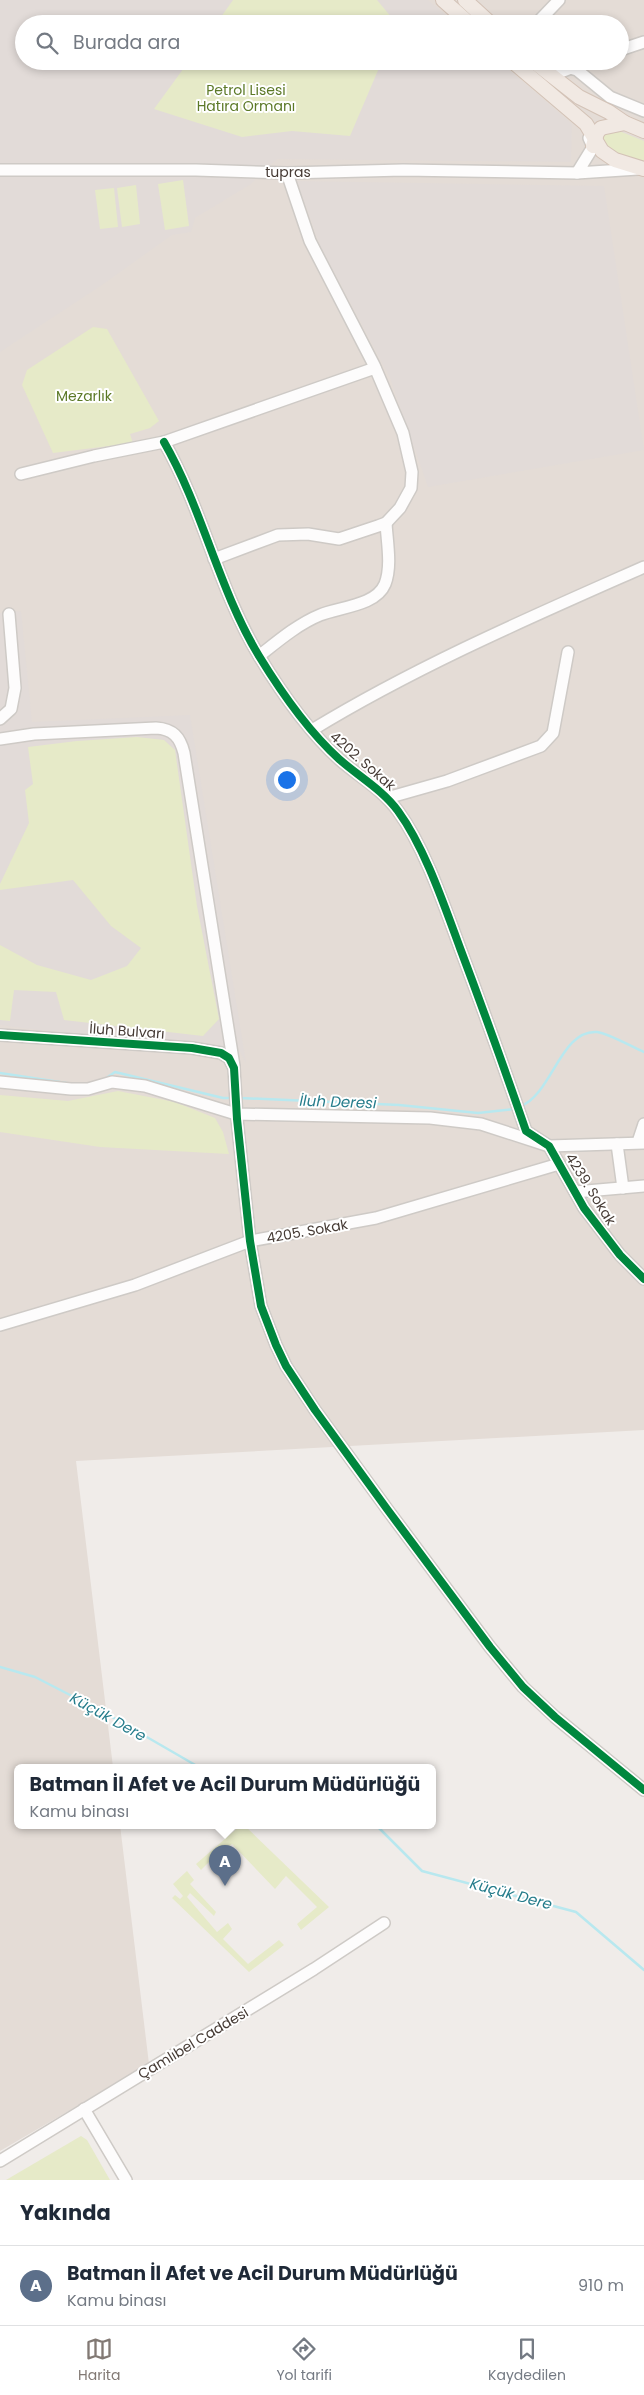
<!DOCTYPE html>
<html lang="tr">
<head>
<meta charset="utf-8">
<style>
  :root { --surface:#fff; --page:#f6f6f7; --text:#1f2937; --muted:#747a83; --line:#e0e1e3; --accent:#827974 }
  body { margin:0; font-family:Poppins,sans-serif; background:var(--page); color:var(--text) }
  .you { position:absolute; left:286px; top:779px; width:18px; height:18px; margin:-12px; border:4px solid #fff; border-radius:50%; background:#1a73e8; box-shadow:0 0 0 8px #1a73e833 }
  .badge { display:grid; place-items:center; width:32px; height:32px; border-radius:50%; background:var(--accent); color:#fff; font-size:16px; font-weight:700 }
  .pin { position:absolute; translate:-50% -41px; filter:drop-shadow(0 1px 2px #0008) }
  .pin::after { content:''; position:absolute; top:26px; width:18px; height:15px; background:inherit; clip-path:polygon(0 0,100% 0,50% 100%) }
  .popup { position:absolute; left:14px; top:1764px; width:422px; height:65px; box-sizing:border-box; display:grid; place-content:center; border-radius:8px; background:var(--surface); filter:drop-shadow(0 1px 4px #0005); font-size:16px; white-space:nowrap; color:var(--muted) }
  .popup b { font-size:19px; color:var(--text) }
  .popup::after { content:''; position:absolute; left:50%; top:100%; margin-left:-10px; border:10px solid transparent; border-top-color:var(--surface) }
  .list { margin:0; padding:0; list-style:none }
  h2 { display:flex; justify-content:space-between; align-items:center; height:65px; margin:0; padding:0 20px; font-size:21px }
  h2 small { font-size:16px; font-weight:400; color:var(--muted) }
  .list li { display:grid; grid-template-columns:32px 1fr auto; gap:15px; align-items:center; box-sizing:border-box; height:80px; padding:0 20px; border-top:1px solid var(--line) }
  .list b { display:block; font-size:19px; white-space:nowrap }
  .list p { margin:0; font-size:16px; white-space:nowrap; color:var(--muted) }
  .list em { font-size:16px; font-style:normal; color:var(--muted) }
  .icon { flex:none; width:28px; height:28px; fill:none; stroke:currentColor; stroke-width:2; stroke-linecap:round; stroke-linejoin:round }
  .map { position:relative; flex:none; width:644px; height:2180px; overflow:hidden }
  .search { position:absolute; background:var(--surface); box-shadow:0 2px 8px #0003; left:15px; right:15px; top:15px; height:55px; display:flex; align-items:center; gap:12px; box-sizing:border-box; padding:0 18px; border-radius:28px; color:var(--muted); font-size:19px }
  .sheet { height:145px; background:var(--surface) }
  nav { display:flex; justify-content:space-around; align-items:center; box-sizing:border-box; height:70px; border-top:1px solid var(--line); background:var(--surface); font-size:14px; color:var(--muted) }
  nav a { display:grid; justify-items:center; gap:2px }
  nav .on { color:var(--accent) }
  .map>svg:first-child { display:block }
  .residential { fill:#e4dcd6; fill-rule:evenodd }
  .industrial { fill:#e2dbd8 }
  .green { fill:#e6eac8 }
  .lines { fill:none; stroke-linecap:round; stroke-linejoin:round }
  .stream { stroke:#b8e8ef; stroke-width:2.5 }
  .minor-casing { stroke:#cecac6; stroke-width:14 }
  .major-casing { stroke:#d3c2b6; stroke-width:16 }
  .minor { stroke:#fdfcfc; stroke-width:11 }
  .major { stroke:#f1e9e3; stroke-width:14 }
  .cycleway-casing { stroke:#fff; stroke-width:11 }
  .cycleway { stroke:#00873e; stroke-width:8 }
  .labels { text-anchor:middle; stroke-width:4; stroke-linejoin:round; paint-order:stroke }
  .park-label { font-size:14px; fill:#5c7927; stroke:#fff }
  .street-label { font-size:14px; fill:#463b35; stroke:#fff }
  .water-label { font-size:15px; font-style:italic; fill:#257c8b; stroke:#fff }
</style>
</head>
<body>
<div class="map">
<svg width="644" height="2180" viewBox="0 0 644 2180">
  <rect width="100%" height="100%" fill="#f0ece9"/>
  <path class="residential" d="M0 0H644V1430L76 1461 113 1767H18V1825H120L149 2064 0 2151ZM24 24H620V61H24Z"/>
  <g class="industrial">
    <polygon points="0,0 428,0 456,24 24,24 24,61 499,61 572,124 571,162 277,159 251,184 195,218 191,232 172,235 102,285 0,352"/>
    <polygon points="297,181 604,186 644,450 428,487 390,378 320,245"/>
    <polygon points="21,611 32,722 190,715 246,1063 239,1050 204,1044 84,1036 0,1025 0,613"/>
  </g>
  <g class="green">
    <polygon points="233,0 377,0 397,24 216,24"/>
    <polygon points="189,61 382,61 350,136 292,131 242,137 154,109"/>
    <path d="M614 129 644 141V161C627 164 616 153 603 144V133Z"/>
    <polygon points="183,180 189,226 165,230 158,184"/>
    <polygon points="136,185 140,224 122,227 117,188"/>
    <polygon points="114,188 118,227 100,229 95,190"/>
    <polygon points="93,327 107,329 159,421 150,428 130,434 133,443 53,453 22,385 27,370"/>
    <polygon points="137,737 164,740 175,750 197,906 219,1019 203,1036 64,1020 56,992 14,990 10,1021 0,1020 0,945 37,965 91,980 127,966 141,948 111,926 73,880 0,890 0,884 29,823 25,790 33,784 28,747 77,741"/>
    <polygon points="118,1091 175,1102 215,1118 223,1132 229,1154 100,1147 0,1132 0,1095 68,1101"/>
    <polygon points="241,1825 244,1825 329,1907 301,1930 297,1924 317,1907 286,1876 275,1889 232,1844 223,1852 221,1850 201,1870 196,1864"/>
    <polygon points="187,1871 194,1880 190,1884 216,1912 214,1916 190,1893 187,1897 217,1932 228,1923 232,1929 223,1939 248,1964 279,1940 284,1945 249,1972 172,1898 175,1895 180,1899 183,1896 173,1884"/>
    <polygon points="81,2136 87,2140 110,2180 6,2180"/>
  </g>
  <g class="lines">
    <g class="stream">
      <polyline points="0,1073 66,1083"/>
      <polyline points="105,1079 115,1072 223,1098 232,1098"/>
      <polyline points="240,1098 399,1105 478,1113 514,1109"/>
      <path d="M521 1106C552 1094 561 1029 597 1032 610 1034 632 1047 644 1052"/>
      <polyline points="0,1667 35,1677 107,1714 197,1766 216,1767"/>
      <polyline points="376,1825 422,1871 576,1912 644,1970"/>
    </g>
    <g class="minor-casing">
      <g id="minor">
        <polyline points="536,24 559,0"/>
        <polyline points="620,50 644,42"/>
        <polyline points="570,68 577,70 610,97 644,111"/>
        <polyline points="551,76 589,61"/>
        <polyline points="589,138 593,147 577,173 638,169"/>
        <polyline points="0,170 196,170 287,173 403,170 577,173"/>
        <path d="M164 442C203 510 218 588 259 656 281 692 307 730 339 759 358 776 383 790 398 811 425 848 444 905 460 948 483 1009 505 1070 526 1131L549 1146 584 1208 620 1255 644 1279"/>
        <polyline points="21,474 94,456 164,442 375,368"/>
        <polyline points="214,559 278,535 308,534 339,539 378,526 386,523 400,508 411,488 412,472 403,433 374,365 310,241 287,173"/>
        <path d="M259 656C278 641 298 624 320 615 339 607 376 606 385 584 392 566 387 542 386 523"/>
        <polyline points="0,719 11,709 15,688 9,614"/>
        <path d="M312 730C417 666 531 617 644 567"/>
        <path d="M0 739 34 734 156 728C173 729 180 737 184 753L234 1066"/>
        <polyline points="387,798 447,781 541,746 553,733 568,652"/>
        <polyline points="0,1035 192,1048 221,1053 229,1058 234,1068 237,1119 250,1241 261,1306 276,1345 286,1366 315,1410 387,1509 490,1647 523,1687 555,1717 644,1790"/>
        <polyline points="0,1082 71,1089 88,1089 112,1082 145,1086 236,1114 430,1118 481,1124 549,1146 644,1143"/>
        <polyline points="638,1142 644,1124"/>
        <polyline points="617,1144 623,1188"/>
        <polyline points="575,1192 644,1186"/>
        <polyline points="0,1325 135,1285 250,1241 376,1218 559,1164"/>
        <polyline points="84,2109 126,2180"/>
        <polyline points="0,2161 314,1969 384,1923"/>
      </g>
    </g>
    <g class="major-casing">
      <g id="major">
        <polyline points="443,0 470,24"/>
        <polyline points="465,0 491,24"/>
        <polyline points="512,61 586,124 602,151 615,160 644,169"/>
        <polyline points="533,61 579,97 609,112 625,123 644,131"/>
        <polyline points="593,146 597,133 601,128 625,123"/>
      </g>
    </g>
    <use href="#minor" class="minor"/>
    <use href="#major" class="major"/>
    <g class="cycleway-casing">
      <g id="cycleway">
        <path d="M164 442C203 510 218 588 259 656 281 692 307 730 339 759 358 776 383 790 398 811 425 848 444 905 460 948 483 1009 505 1070 526 1131L549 1146 584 1208 620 1255 644 1279"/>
        <polyline points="0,1035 192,1048 221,1053 229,1058 234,1068 237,1119 250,1241 261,1306 276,1345 286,1366 315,1410 387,1509 490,1647 523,1687 555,1717 644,1790"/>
      </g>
    </g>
    <use href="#cycleway" class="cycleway"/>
  </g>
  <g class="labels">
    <g class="park-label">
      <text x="246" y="95">Petrol Lisesi<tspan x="246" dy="16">Hatıra Ormanı</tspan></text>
      <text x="84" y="401">Mezarlık</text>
    </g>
    <g class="street-label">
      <text x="288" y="177">tupras</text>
      <text transform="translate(363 761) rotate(41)" y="5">4202. Sokak</text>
      <text transform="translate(127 1031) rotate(4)" y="5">İluh Bulvarı</text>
      <text transform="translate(591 1189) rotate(58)" y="5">4239. Sokak</text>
      <text transform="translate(307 1231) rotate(-10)" y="5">4205. Sokak</text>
      <text transform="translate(193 2043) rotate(-31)" y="5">Çamlıbel Caddesi</text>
    </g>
    <g class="water-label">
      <text transform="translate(338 1102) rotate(2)" y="5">İluh Deresi</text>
      <text transform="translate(108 1717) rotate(29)" y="5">Küçük Dere</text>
      <text transform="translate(511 1894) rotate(15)" y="5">Küçük Dere</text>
    </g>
  </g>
</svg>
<div class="you"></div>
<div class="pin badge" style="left:225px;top:1886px;background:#5c6f8a">A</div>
<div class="popup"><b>Batman İl Afet ve Acil Durum Müdürlüğü</b>Kamu binası</div>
<div class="search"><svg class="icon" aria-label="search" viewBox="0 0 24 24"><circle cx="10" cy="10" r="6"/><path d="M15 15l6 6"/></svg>Burada ara</div>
</div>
<section class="sheet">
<h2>Yakında<small></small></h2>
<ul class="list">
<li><span class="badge" style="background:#5c6f8a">A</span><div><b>Batman İl Afet ve Acil Durum Müdürlüğü</b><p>Kamu binası</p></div><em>910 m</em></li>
</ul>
</section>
<nav>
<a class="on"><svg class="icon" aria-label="map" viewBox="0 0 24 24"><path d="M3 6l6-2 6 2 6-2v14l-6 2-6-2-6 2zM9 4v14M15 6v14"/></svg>Harita</a>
<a><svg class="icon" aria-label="directions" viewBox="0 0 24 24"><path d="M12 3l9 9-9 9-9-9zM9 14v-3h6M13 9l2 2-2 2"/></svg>Yol tarifi</a>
<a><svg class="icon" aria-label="saved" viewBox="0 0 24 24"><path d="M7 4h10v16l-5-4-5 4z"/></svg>Kaydedilen</a>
</nav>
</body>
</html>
